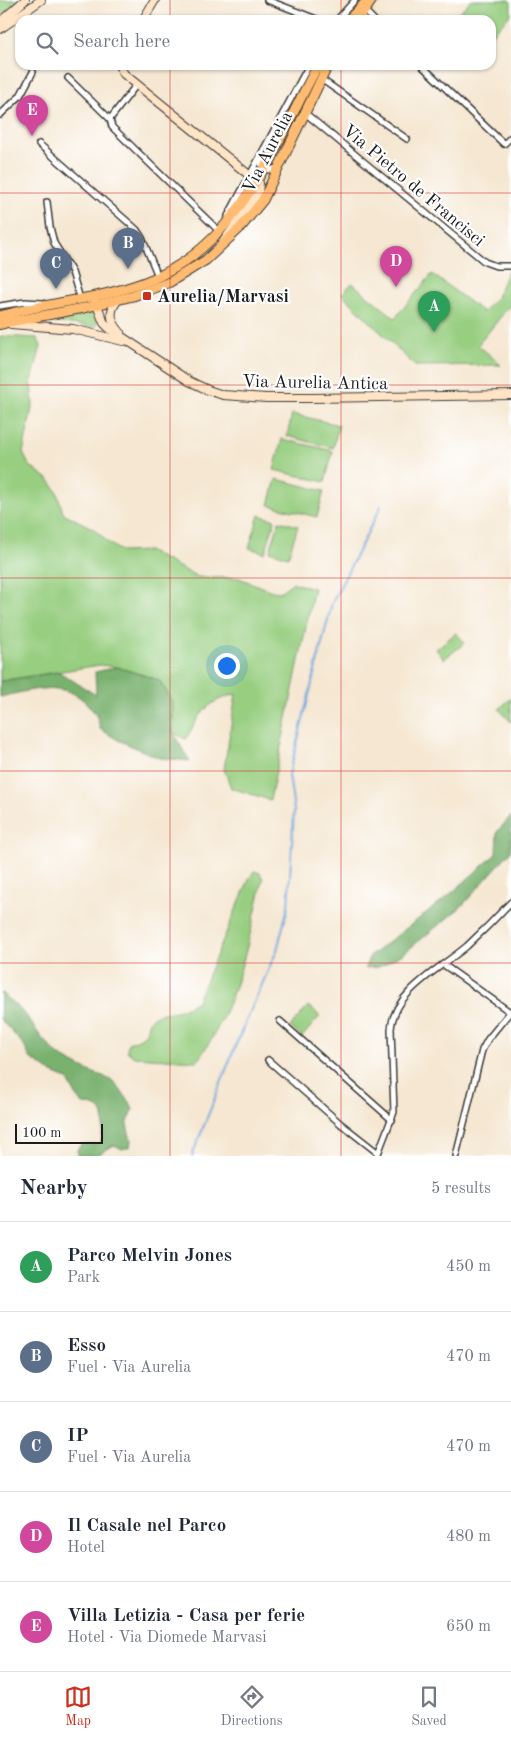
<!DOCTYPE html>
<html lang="en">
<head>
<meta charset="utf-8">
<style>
  :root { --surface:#fff; --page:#f2f2f3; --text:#1f2937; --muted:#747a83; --line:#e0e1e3; --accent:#c8321e }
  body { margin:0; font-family:"Old Standard TT",serif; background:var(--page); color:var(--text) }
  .scale { position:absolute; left:15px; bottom:12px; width:88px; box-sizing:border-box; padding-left:5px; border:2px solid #1c1c1c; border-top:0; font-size:14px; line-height:18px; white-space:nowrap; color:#1c1c1c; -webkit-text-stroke:4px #fff; paint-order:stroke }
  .you { position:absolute; left:226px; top:665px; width:18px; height:18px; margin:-12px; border:4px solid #fff; border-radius:50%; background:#1a73e8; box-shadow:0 0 0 8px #1a73e833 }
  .badge { display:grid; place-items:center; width:32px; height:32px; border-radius:50%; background:var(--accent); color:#fff; font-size:16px; font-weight:700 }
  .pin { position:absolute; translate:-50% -41px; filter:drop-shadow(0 1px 2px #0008) }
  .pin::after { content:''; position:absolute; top:26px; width:18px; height:15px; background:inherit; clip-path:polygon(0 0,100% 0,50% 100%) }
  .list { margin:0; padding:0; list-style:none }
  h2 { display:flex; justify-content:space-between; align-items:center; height:65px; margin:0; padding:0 20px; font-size:21px }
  h2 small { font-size:16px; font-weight:400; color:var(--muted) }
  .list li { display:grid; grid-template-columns:32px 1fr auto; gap:15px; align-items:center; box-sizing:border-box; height:90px; padding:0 20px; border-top:1px solid var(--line) }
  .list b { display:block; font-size:19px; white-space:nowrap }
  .list p { margin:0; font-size:16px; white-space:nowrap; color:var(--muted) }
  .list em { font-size:16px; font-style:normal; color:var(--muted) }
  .icon { flex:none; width:28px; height:28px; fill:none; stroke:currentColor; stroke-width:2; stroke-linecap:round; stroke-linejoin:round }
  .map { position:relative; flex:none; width:511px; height:1156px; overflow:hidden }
  .search { position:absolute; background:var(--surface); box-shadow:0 1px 4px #0004; left:15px; right:15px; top:15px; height:55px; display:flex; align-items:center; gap:12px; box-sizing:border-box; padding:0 18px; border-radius:15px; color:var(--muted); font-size:19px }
  .sheet { height:515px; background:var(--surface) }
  nav { display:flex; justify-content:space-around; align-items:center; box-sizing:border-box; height:70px; border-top:1px solid var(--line); background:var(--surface); font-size:14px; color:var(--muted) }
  nav a { display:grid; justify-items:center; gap:2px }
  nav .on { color:var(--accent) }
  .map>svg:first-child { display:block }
  .green { fill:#97ce80; stroke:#5a754e }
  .forest { fill:#79b16e; stroke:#4a6645 }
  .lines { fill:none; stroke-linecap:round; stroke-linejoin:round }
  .stream { stroke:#71a7df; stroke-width:2 }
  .street-casing { stroke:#3d3a37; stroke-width:8 }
  .secondary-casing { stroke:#3d3a37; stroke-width:10 }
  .primary-casing { stroke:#3d3a37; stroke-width:11 }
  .highway-casing { stroke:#3d3a37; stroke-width:12 }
  .street { stroke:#fff; stroke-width:5 }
  .secondary { stroke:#ffe4c6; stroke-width:8 }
  .primary { stroke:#febb71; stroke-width:9 }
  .highway { stroke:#febb71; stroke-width:10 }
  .grid { fill:none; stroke:#d62828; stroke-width:1; stroke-opacity:0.55 }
  .poi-dot { fill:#c8321e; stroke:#fff; stroke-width:2 }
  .labels { text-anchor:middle; stroke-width:4.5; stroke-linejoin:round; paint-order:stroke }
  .street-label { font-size:18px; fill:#1c1c1c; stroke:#fff }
  .poi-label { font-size:18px; font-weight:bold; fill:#1c1c1c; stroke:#fff; text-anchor:start }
</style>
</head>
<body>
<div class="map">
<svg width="511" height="1156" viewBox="0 0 511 1156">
  <rect width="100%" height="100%" fill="#fff"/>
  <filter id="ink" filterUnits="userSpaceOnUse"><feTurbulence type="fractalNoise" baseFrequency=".02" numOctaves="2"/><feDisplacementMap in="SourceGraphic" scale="10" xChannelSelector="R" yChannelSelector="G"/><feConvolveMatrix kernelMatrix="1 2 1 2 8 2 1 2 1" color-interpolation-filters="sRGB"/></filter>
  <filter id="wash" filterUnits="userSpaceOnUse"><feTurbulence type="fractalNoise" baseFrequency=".0096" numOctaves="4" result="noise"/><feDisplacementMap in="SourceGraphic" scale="20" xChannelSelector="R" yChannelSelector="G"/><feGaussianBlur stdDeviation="1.12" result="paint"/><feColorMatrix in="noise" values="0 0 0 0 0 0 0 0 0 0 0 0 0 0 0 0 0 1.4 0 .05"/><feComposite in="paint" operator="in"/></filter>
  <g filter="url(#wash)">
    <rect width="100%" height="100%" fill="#f5e7d1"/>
    <g class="green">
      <polygon points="0,0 19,0 0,17"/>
      <polygon points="471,0 509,0 511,2 511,14 491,35 491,20 452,20"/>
      <polygon points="511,271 511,304 478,345 501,365 415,366 342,294 352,283 395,318 432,274 483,312 497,297 507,272"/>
      <polygon points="94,312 97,323 96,327 53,322"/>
      <path d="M0 336 37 338 41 346 31 384 33 403 23 453 29 465 48 479 57 492 63 513 94 529 110 544 122 552 148 551 198 577 239 578 272 591 280 592 292 583 314 588 270 800 231 788 224 769 236 694C206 701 200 714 186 739L173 733V702L159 680 117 667 100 665 0 681Z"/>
      <polygon points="292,414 339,425 333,448 287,436"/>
      <polygon points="282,439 333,451 325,482 274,470"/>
      <polygon points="276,479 324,491 317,517 269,505"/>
      <polygon points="259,515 275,520 265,553 249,548"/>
      <polygon points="279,521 298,526 288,557 270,551"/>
      <polygon points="456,633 465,643 444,659 436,649"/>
      <polygon points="511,698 511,722 499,709"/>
      <path d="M254 871 260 873 263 879C248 942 237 1007 197 1061L134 1057 127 1051 128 1043C156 1035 141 1027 153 1017 160 1012 171 1013 180 1010 186 1008 192 1004 197 1001L249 879Z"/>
      <polygon points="308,1006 320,1016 302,1037 290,1027"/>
    </g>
    <g class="forest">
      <path d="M117 667 159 680 173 702V733L190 761 159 758 118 740 100 729C98 717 96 714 88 705 65 678 29 691 0 697V681L59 672 96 695 95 672Z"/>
      <polygon points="511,816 511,851 461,907 403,954 379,967 365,968 369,957 448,896 496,854 497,832"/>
      <path d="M1 992 25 1014 41 1037 58 1055 91 1072 103 1076 114 1082 130 1102 133 1110 127 1125 131 1140 130 1147 122 1149 114 1145 96 1156H78L77 1150 81 1144H97L101 1141C102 1137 102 1133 103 1129 105 1111 101 1106 83 1104L74 1092 67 1079 52 1073 30 1058 23 1044 0 1019Z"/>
    </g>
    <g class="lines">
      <polyline class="stream" points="192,1156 237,1042 277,950 288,907 294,810 289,775 332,603 381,506"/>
    </g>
  </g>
  <g filter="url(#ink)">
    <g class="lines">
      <g class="street-casing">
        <g id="street">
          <polyline points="267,0 319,20"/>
          <polyline points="365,11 374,20"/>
          <polyline points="337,20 355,0"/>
          <polyline points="421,65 504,144 511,137"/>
          <polyline points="68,78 110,119 112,127 219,231"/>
          <polyline points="321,79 407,139"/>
          <polyline points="305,113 485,262 496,266 511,266"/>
          <polyline points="0,115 20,96 33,72"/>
          <polyline points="110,119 137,84"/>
          <polyline points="39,144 137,230 142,238 158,276"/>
          <polyline points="261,157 261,164 264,169 270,170 277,168"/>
          <polyline points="47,202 50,227 54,243 72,272 80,299"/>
          <polyline points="228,216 309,65"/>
          <polyline points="0,306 25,302 43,303"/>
          <polyline points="444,965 510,1012"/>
          <polyline points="280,1021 392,1120"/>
          <polyline points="268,1060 341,1124 378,1153"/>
          <path d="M377 1156 394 1112 391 1029C394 991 440 969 467 946 482 932 497 917 511 902"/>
          <polyline points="456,1156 482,1050 488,1039 511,1011"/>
        </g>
      </g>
      <g class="secondary-casing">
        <g id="secondary">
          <polyline points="143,20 155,0"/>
          <polyline points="0,22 25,0"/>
          <polyline points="0,29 41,0"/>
          <polyline points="119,65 124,74 259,183 258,194 223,242"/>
          <polyline points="95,300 104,323 110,329 189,381 208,390 223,395 266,398 312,398 511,395"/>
          <path d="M117 301C108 312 111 322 120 332"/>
          <polyline points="11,324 73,329 123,341"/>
        </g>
      </g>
      <g class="primary-casing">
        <g id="primary">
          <polyline points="348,20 368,0"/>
          <polyline points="358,20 372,0"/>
          <path d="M0 316C47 302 98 300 145 282 239 248 274 146 318 65"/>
          <polyline points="4,323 84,308 133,296 170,282 206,260 241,227 263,200 328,65"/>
        </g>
      </g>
      <g class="highway-casing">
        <polyline id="highway" points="0,324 4,323"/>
      </g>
      <use href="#street" class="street"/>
      <use href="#secondary" class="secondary"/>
      <use href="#primary" class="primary"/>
      <use href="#highway" class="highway"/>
    </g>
  </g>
  <path class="grid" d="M170 0V20M341 0V20M170 65V1156M341 65V1156M0 193H511M0 385H511M0 578H511M0 771H511M0 963H511"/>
  <rect class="poi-dot" x="142" y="291" width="10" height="10" rx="2.5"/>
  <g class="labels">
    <g class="street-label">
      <text transform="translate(267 152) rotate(-63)" y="6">Via Aurelia</text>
      <text transform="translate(414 185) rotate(40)" y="6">Via Pietro de Francisci</text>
      <text transform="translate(315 382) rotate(1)" y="6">Via Aurelia Antica</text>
    </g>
    <g class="poi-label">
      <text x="157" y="302">Aurelia/Marvasi</text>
    </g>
  </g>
</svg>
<div class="scale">100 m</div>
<div class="you"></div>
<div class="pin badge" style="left:434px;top:332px;background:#2e9e5b">A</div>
<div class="pin badge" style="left:128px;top:269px;background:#5c6f8a">B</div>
<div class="pin badge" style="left:56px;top:289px;background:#5c6f8a">C</div>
<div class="pin badge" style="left:396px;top:287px;background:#d1479c">D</div>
<div class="pin badge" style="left:32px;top:136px;background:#d1479c">E</div>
<div class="search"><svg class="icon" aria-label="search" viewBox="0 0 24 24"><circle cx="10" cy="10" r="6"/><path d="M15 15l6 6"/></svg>Search here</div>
</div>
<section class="sheet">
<h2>Nearby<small>5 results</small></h2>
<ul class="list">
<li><span class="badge" style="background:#2e9e5b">A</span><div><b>Parco Melvin Jones</b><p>Park</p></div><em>450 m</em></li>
<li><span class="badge" style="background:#5c6f8a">B</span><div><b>Esso</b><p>Fuel · Via Aurelia</p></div><em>470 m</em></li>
<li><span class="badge" style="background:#5c6f8a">C</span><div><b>IP</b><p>Fuel · Via Aurelia</p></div><em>470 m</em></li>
<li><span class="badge" style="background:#d1479c">D</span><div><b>Il Casale nel Parco</b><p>Hotel</p></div><em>480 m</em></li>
<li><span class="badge" style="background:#d1479c">E</span><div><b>Villa Letizia - Casa per ferie</b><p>Hotel · Via Diomede Marvasi</p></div><em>650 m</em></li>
</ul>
</section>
<nav>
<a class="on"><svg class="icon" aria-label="map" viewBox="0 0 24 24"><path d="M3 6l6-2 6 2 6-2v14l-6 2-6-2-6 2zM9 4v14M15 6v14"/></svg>Map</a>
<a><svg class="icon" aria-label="directions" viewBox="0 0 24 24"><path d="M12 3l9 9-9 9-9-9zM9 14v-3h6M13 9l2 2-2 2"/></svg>Directions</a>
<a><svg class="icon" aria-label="saved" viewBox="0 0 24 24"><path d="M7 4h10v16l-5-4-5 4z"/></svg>Saved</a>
</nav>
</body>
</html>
